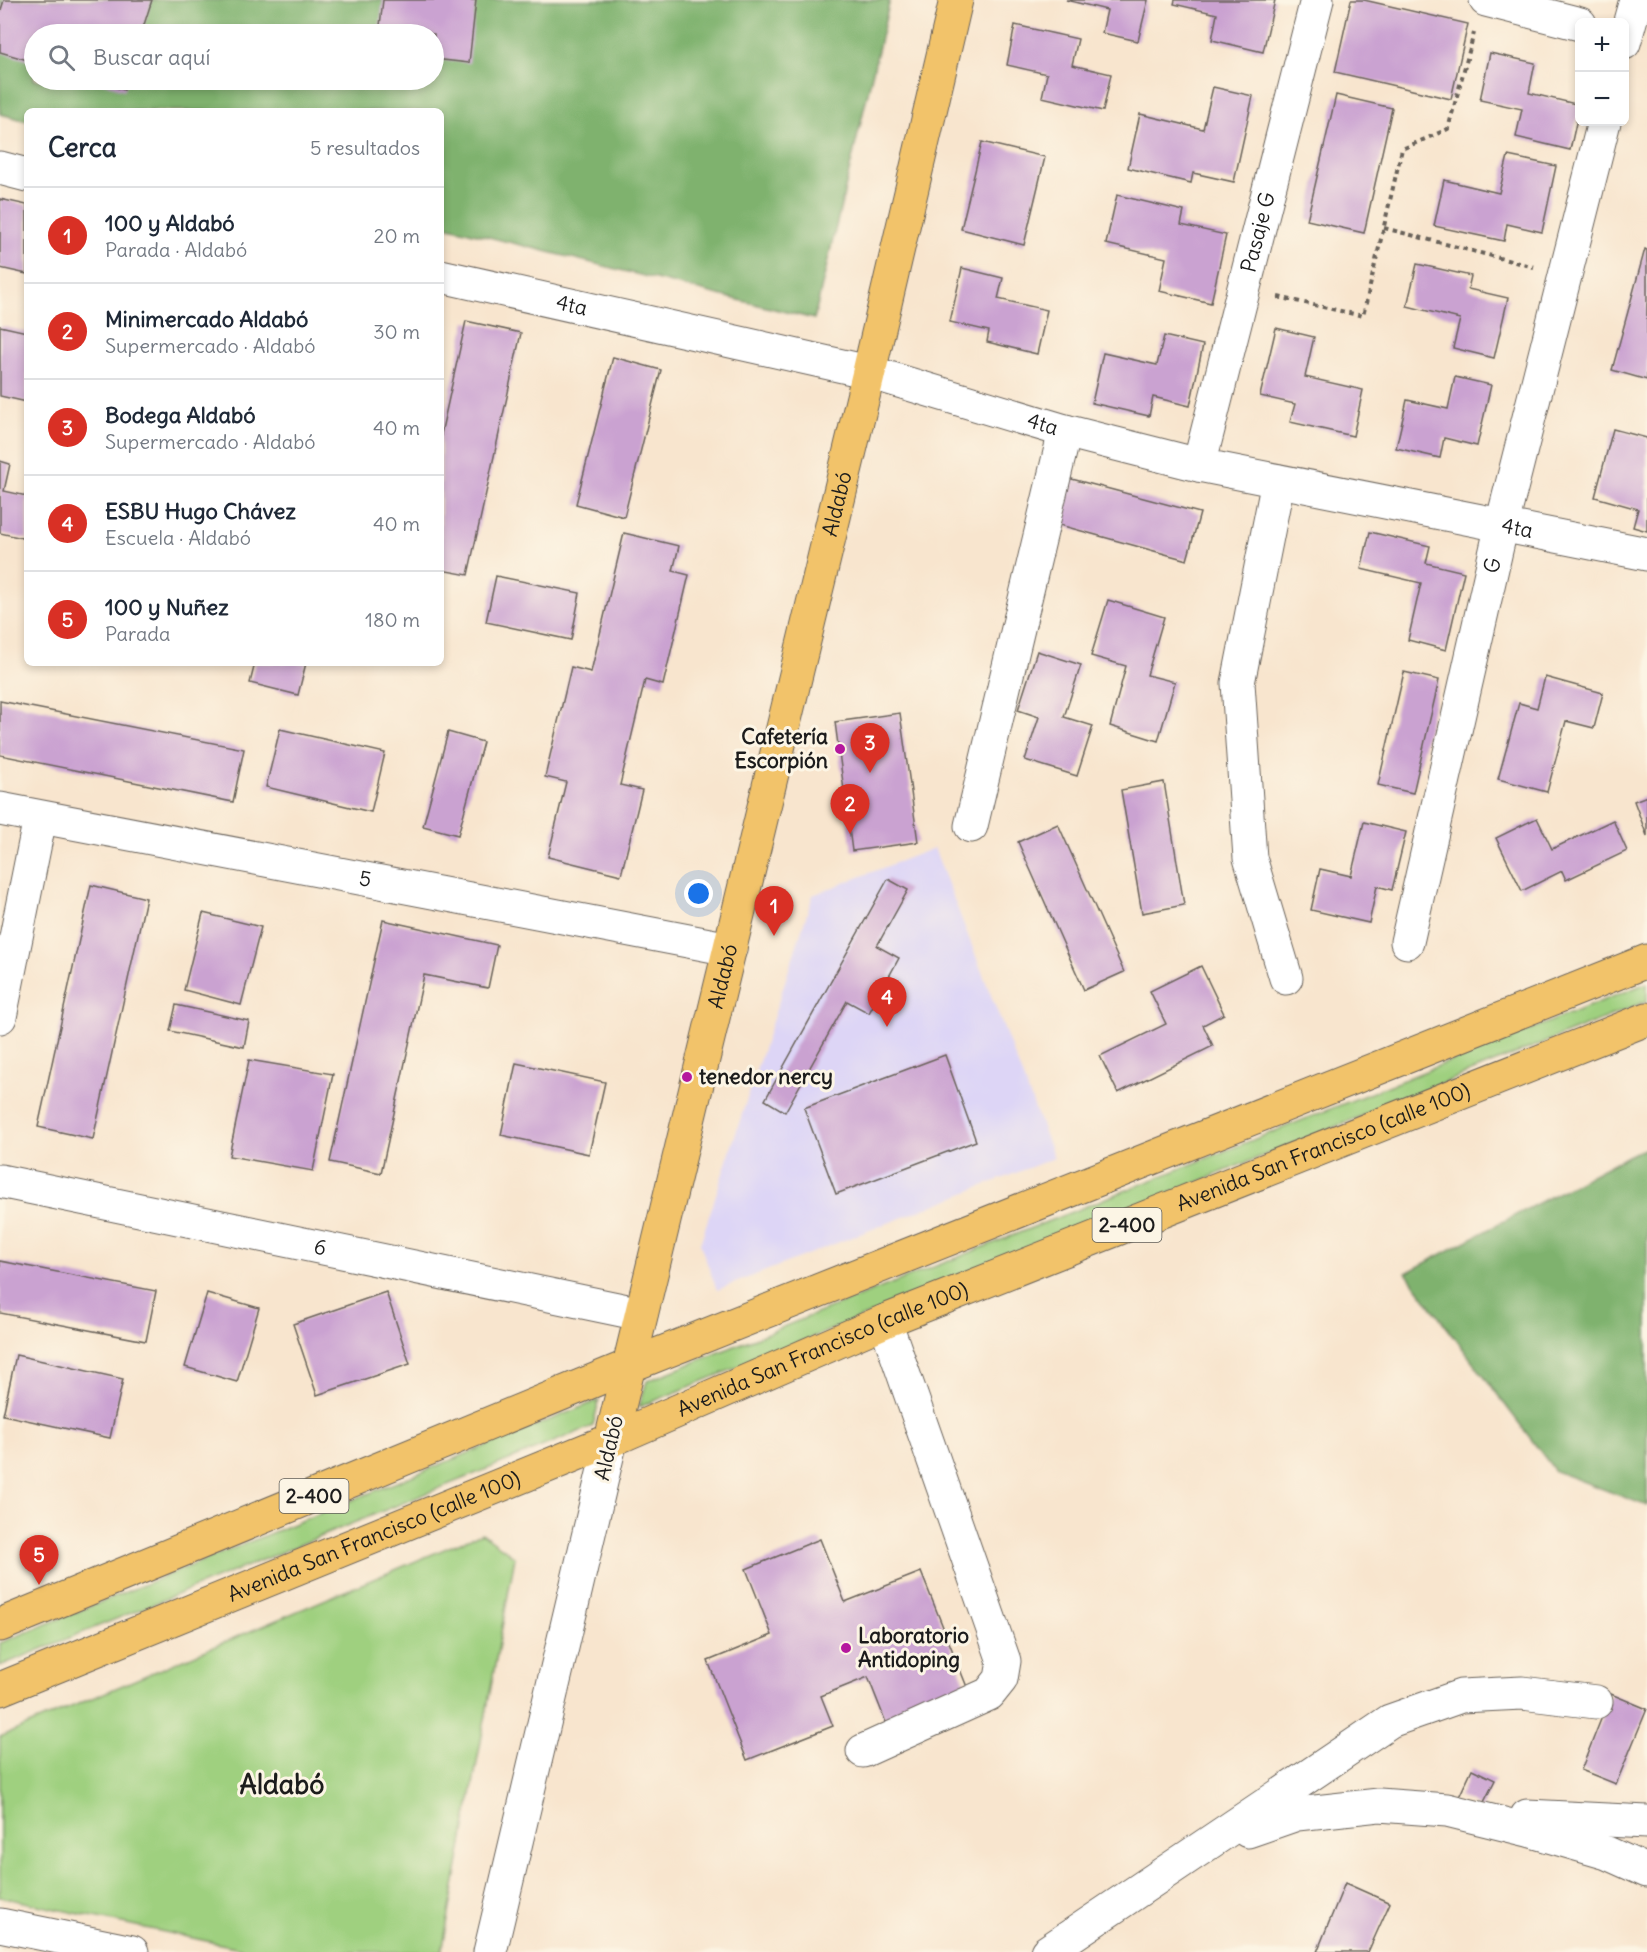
<!DOCTYPE html>
<html lang="es">
<head>
<meta charset="utf-8">
<style>
  :root { --surface:#fff; --page:#f2f2f3; --text:#1f2937; --muted:#747a83; --line:#e0e1e3; --accent:#d93025 }
  body { margin:0; font-family:Delius,sans-serif; background:var(--page); color:var(--text) }
  .controls { position:absolute; right:18px; top:18px; display:grid; overflow:hidden; border-radius:9px; box-shadow:0 3px 9px #0003 }
  .controls button { width:54px; height:54px; display:grid; place-items:center; padding:0; border:0; border-bottom:2px solid var(--line); background:var(--surface); color:var(--text); font:30px sans-serif }
  .you { position:absolute; left:699px; top:894px; width:21px; height:21px; margin:-15px; border:4px solid #fff; border-radius:50%; background:#1a73e8; box-shadow:0 0 0 9px #1a73e833 }
  .badge { display:grid; place-items:center; width:39px; height:39px; border-radius:50%; background:var(--accent); color:#fff; font-size:20px; font-weight:700 }
  .pin { position:absolute; translate:-50% -50px; filter:drop-shadow(0 2px 3px #0008) }
  .pin::after { content:''; position:absolute; top:32px; width:21px; height:18px; background:inherit; clip-path:polygon(0 0,100% 0,50% 100%) }
  .list { margin:0; padding:0; list-style:none }
  h2 { display:flex; justify-content:space-between; align-items:center; height:78px; margin:0; padding:0 24px; font-size:26px }
  h2 small { font-size:20px; font-weight:400; color:var(--muted) }
  .list li { display:grid; grid-template-columns:39px 1fr auto; gap:18px; align-items:center; box-sizing:border-box; height:96px; padding:0 24px; border-top:2px solid var(--line) }
  .list b { display:block; font-size:22px; white-space:nowrap }
  .list p { margin:0; font-size:20px; white-space:nowrap; color:var(--muted) }
  .list em { font-size:20px; font-style:normal; color:var(--muted) }
  .icon { flex:none; width:33px; height:33px; fill:none; stroke:currentColor; stroke-width:2; stroke-linecap:round; stroke-linejoin:round }
  .map { position:relative; flex:none; width:1647px; height:1952px; overflow:hidden }
  .search { position:absolute; background:var(--surface); box-shadow:0 3px 9px #0003; left:24px; top:24px; width:420px; height:66px; display:flex; align-items:center; gap:15px; box-sizing:border-box; padding:0 21px; border-radius:33px; color:var(--muted); font-size:22px }
  .panel { position:absolute; background:var(--surface); box-shadow:0 3px 9px #0003; left:24px; top:108px; width:420px; height:558px; border-radius:9px }
  .map>svg:first-child { display:block }
  .built { fill:#ddd5f6 }
  .green { fill:#9fd07f; stroke:#5e764e; stroke-width:1.5 }
  .forest { fill:#7fb26e; stroke:#4e6745; stroke-width:1.5; fill-rule:evenodd }
  .building { fill:#caa2d1 }
  .lines { fill:none; stroke-linecap:round; stroke-linejoin:round }
  .minor-casing { stroke:#69625a; stroke-width:35 }
  .major-casing { stroke:#69625a; stroke-width:35 }
  .highway-casing { stroke:#69625a; stroke-width:35 }
  .path { stroke:#69625a; stroke-width:4; stroke-dasharray:4.5 4.5; stroke-linecap:butt }
  .minor { stroke:#fff; stroke-width:33 }
  .major { stroke:#f2c36a; stroke-width:33 }
  .highway { stroke:#f2c36a; stroke-width:33 }
  .poi-dot { fill:#b5179e; stroke:#fcf5e5; stroke-width:2 }
  .labels { text-anchor:middle; stroke-width:6; stroke-linejoin:round; paint-order:stroke }
  .shield { fill:#fcf5e5; stroke:#5f5d58; stroke-width:1.5 }
  .shield-label { font-size:20px; font-weight:bold; fill:#1c1c1c }
  .street-label { font-size:21px; fill:#1c1c1c; stroke:#fcf5e5 }
  .poi-label { font-size:21px; font-weight:bold; fill:#1c1c1c; stroke:#fcf5e5; text-anchor:start }
  .district-label { font-size:27px; font-weight:bold; fill:#1c1c1c; stroke:#fcf5e5 }
</style>
</head>
<body>
<div class="map">
<svg width="1647" height="1952" viewBox="0 0 1647 1952">
  <rect width="100%" height="100%" fill="#fcf5e5"/>
  <filter id="ink" filterUnits="userSpaceOnUse"><feTurbulence type="fractalNoise" baseFrequency=".0167" numOctaves="2"/><feDisplacementMap in="SourceGraphic" scale="12" xChannelSelector="R" yChannelSelector="G"/><feConvolveMatrix kernelMatrix="1 2 1 2 8 2 1 2 1" color-interpolation-filters="sRGB"/></filter>
  <filter id="wash" filterUnits="userSpaceOnUse"><feTurbulence type="fractalNoise" baseFrequency=".008" numOctaves="4" result="noise"/><feDisplacementMap in="SourceGraphic" scale="24" xChannelSelector="R" yChannelSelector="G"/><feGaussianBlur stdDeviation="1.35" result="paint"/><feColorMatrix in="noise" values="0 0 0 0 0 0 0 0 0 0 0 0 0 0 0 0 0 1.4 0 .05"/><feComposite in="paint" operator="in"/></filter>
  <g filter="url(#wash)">
    <rect width="100%" height="100%" fill="#f8e5ce"/>
    <polygon class="built" points="934,848 1054,1158 717,1290 700,1244 813,895"/>
    <g class="green">
      <polygon points="1647,983 1647,1001 639,1407 647,1381"/>
      <polygon points="599,1400 593,1426 0,1666 0,1643"/>
      <polygon points="482,1533 515,1557 442,1952 258,1952 0,1897 0,1737"/>
    </g>
    <g class="forest">
      <path d="M0 0H890L814 319 441 225V111H27V121L0 114ZM34 34H434V80H34Z"/>
      <polygon points="1647,1148 1647,1506 1555,1471 1406,1273 1629,1155"/>
    </g>
    <g id="blocks">
      <g class="building">
        <polygon points="4,0 152,0 141,34 34,34 34,62 0,52 0,13"/>
        <polygon points="383,0 476,0 469,63 434,59 434,34 379,34"/>
        <polygon points="1066,0 1148,0 1138,41 1102,33 1107,10"/>
        <polygon points="1175,0 1275,0 1263,52 1212,40 1217,14 1174,4"/>
        <polygon points="1351,0 1364,0 1468,24 1451,99 1335,72"/>
        <polygon points="1015,25 1078,39 1072,65 1111,74 1103,111 1042,97 1047,74 1007,65"/>
        <polygon points="1490,53 1535,63 1529,93 1580,105 1570,150 1516,137 1522,109 1480,100"/>
        <polygon points="93,80 128,80 124,90"/>
        <polygon points="1213,87 1253,96 1234,182 1193,173 1191,183 1128,168 1140,114 1203,129"/>
        <polygon points="1336,95 1392,108 1364,233 1307,220"/>
        <polygon points="982,142 1045,157 1024,245 961,229"/>
        <polygon points="1508,156 1556,166 1542,232 1507,224 1504,241 1434,226 1444,180 1499,193"/>
        <polygon points="1117,195 1184,211 1181,225 1226,235 1211,303 1159,291 1166,258 1106,244"/>
        <polygon points="0,199 27,205 27,274 0,268"/>
        <polygon points="1645,249 1647,250 1647,380 1612,370"/>
        <polygon points="1417,264 1471,276 1468,289 1508,298 1494,358 1453,348 1460,319 1407,306"/>
        <polygon points="962,268 1003,278 998,299 1047,310 1037,354 987,342 989,331 950,322"/>
        <polygon points="466,321 521,333 468,575 441,570 441,434"/>
        <polygon points="0,326 27,332 27,402 0,396"/>
        <polygon points="1276,328 1314,337 1305,377 1363,390 1353,436 1290,422 1295,404 1260,396"/>
        <polygon points="1164,336 1203,345 1190,406 1153,397 1149,416 1092,403 1103,353 1157,365"/>
        <polygon points="613,357 661,370 624,517 576,504"/>
        <polygon points="1455,377 1491,385 1477,446 1444,438 1440,458 1396,448 1407,400 1448,409"/>
        <polygon points="1613,429 1647,438 1647,531 1633,527 1638,509 1595,497"/>
        <polygon points="0,461 10,464 4,491 27,496 27,539 0,533"/>
        <polygon points="1068,478 1200,513 1187,560 1056,524"/>
        <polygon points="1370,532 1430,546 1426,563 1464,572 1446,650 1408,640 1421,583 1361,569"/>
        <polygon points="624,533 679,546 673,571 689,575 663,685 645,680 620,785 642,790 621,875 548,857 566,782 545,777 571,667 591,672"/>
        <polygon points="496,576 580,593 571,640 486,622"/>
        <polygon points="1108,600 1164,617 1147,675 1175,682 1158,741 1110,726 1126,666 1091,656"/>
        <polygon points="1037,651 1081,665 1064,717 1093,726 1077,776 1025,760 1039,717 1018,710"/>
        <polygon points="255,663 306,663 298,695 250,683"/>
        <polygon points="1404,672 1439,680 1413,793 1378,785"/>
        <polygon points="1545,677 1603,693 1594,728 1566,721 1547,792 1498,779 1519,703 1537,708"/>
        <polygon points="0,701 244,749 233,802 0,755"/>
        <polygon points="900,713 918,842 852,851 835,722"/>
        <polygon points="280,729 385,753 371,812 266,787"/>
        <polygon points="448,732 483,742 458,835 423,826"/>
        <polygon points="1164,782 1184,905 1142,913 1121,790"/>
        <polygon points="1647,796 1647,836 1634,801"/>
        <polygon points="1537,818 1552,849 1613,820 1627,851 1566,880 1562,871 1522,891 1496,838"/>
        <polygon points="1364,822 1406,832 1392,890 1377,886 1369,923 1311,910 1320,869 1351,876"/>
        <polygon points="1058,824 1124,972 1084,990 1018,842"/>
        <polygon points="888,879 908,890 877,946 899,958 869,1013 847,1001 785,1112 765,1100"/>
        <polygon points="91,885 146,898 93,1139 38,1127"/>
        <polygon points="203,913 261,927 241,1005 184,990"/>
        <polygon points="383,920 497,945 488,988 424,975 381,1173 330,1162"/>
        <polygon points="1201,966 1224,1014 1203,1025 1213,1046 1118,1093 1100,1056 1166,1024 1150,991"/>
        <polygon points="176,1005 249,1021 244,1047 170,1031"/>
        <polygon points="945,1055 976,1141 836,1194 804,1108"/>
        <polygon points="249,1060 333,1074 313,1171 229,1156"/>
        <polygon points="516,1063 605,1082 589,1154 501,1135"/>
        <polygon points="0,1261 156,1291 146,1341 0,1313"/>
        <polygon points="386,1292 410,1364 317,1395 293,1324"/>
        <polygon points="207,1293 259,1308 237,1382 185,1367"/>
        <polygon points="16,1355 123,1379 110,1438 3,1415"/>
        <polygon points="820,1539 845,1602 921,1572 969,1692 887,1725 868,1677 821,1696 833,1726 747,1760 708,1661 772,1635 746,1569"/>
        <polygon points="1611,1694 1647,1709 1616,1784 1581,1770"/>
        <polygon points="1472,1769 1495,1780 1481,1808 1459,1797"/>
        <polygon points="1345,1883 1390,1903 1368,1952 1317,1952"/>
      </g>
    </g>
  </g>
  <g filter="url(#ink)">
    <use href="#blocks" fill-opacity="0" stroke="#69625a" stroke-width="1.5"/>
    <g class="lines">
      <g class="minor-casing">
        <g id="minor">
          <polyline points="1486,0 1580,24"/>
          <polyline points="1624,43 1636,0"/>
          <polyline points="0,168 27,175"/>
          <path id="s1" d="M441 276 869 372 1065 431 1199 465 1647 554"/>
          <path id="s2" d="M1199 465 1317 0"/>
          <polyline points="1278,481 1238,683 1250,858 1286,978"/>
          <path id="s3" d="M0 809 730 949"/>
          <polyline points="971,826 1065,431"/>
          <path id="s4" d="M1407 942 1502 524 1604 122"/>
          <polyline points="0,1017 40,818"/>
          <path id="s5" d="M0 1181 641 1314"/>
          <polyline points="863,1751 989,1694 1001,1679 1004,1661 885,1321"/>
          <polyline points="1527,1816 1647,1822"/>
          <polyline points="1248,1831 1297,1814 1379,1805 1447,1810 1528,1830 1607,1853 1647,1871"/>
          <polyline points="0,1925 132,1952"/>
          <polyline points="490,1952 611,1440"/>
          <polyline points="1047,1952 1390,1721 1461,1696 1522,1693 1596,1702"/>
        </g>
      </g>
      <g class="major-casing">
        <g id="major">
          <path id="s6" d="M611 1440 869 372 956 0"/>
        </g>
      </g>
      <g class="highway-casing">
        <g id="highway">
          <polyline points="0,1625 629,1366 1647,961"/>
          <path id="s7" d="M0 1689 611 1440 885 1321 1647 1019"/>
        </g>
      </g>
      <g class="path">
        <polyline points="1384,228 1534,267"/>
        <polyline points="1278,297 1363,316 1402,149 1448,129 1474,33"/>
      </g>
      <use href="#minor" class="minor"/>
      <use href="#major" class="major"/>
      <use href="#highway" class="highway"/>
    </g>
  </g>
  <g class="poi-dot">
    <circle cx="840" cy="749" r="6"/>
    <circle cx="687" cy="1077" r="6"/>
    <circle cx="846" cy="1648" r="6"/>
  </g>
  <g class="labels">
    <g class="shield">
      <rect x="1092.5" y="1208" width="69" height="34" rx="4.5"/>
      <rect x="279.5" y="1479" width="69" height="34" rx="4.5"/>
    </g>
    <g class="shield-label">
      <text x="1127" y="1232">2-400</text>
      <text x="314" y="1503">2-400</text>
    </g>
    <g class="street-label">
      <text dy="7" stroke="none"><textPath href="#s2" startOffset="240">Pasaje G</textPath></text>
      <text dy="7" stroke="none"><textPath href="#s1" startOffset="134">4ta</textPath></text>
      <text dy="7" stroke="none"><textPath href="#s1" startOffset="620">4ta</textPath></text>
      <text dy="7" stroke="none"><textPath href="#s6" startOffset="963">Aldabó</textPath></text>
      <text dy="7" stroke="none"><textPath href="#s1" startOffset="1106">4ta</textPath></text>
      <text dy="7" stroke="none"><textPath href="#s4" startOffset="386">G</textPath></text>
      <text dy="7" stroke="none"><textPath href="#s3" startOffset="372">5</textPath></text>
      <text dy="7" stroke="none"><textPath href="#s6" startOffset="477">Aldabó</textPath></text>
      <text dy="7" stroke="none"><textPath href="#s7" startOffset="1430">Avenida San Francisco (calle 100)</textPath></text>
      <text dy="7" stroke="none"><textPath href="#s5" startOffset="327">6</textPath></text>
      <text dy="7" stroke="none"><textPath href="#s7" startOffset="890">Avenida San Francisco (calle 100)</textPath></text>
      <text transform="translate(609 1448) rotate(-77)" y="7">Aldabó</text>
      <text dy="7" stroke="none"><textPath href="#s7" startOffset="404">Avenida San Francisco (calle 100)</textPath></text>
    </g>
    <g class="poi-label">
      <text x="828" y="744" text-anchor="end">Cafetería<tspan x="828" dy="24">Escorpión</tspan></text>
      <text x="699" y="1084">tenedor nercy</text>
      <text x="858" y="1643">Laboratorio<tspan x="858" dy="24">Antidoping</tspan></text>
    </g>
    <g class="district-label">
      <text x="282" y="1794">Aldabó</text>
    </g>
  </g>
</svg>
<div class="controls">
<button>+</button>
<button>−</button>
</div>
<div class="you"></div>
<div class="pin badge" style="left:774px;top:936px">1</div>
<div class="pin badge" style="left:850px;top:834px">2</div>
<div class="pin badge" style="left:870px;top:773px">3</div>
<div class="pin badge" style="left:887px;top:1027px">4</div>
<div class="pin badge" style="left:39px;top:1585px">5</div>
<div class="search"><svg class="icon" aria-label="search" viewBox="0 0 24 24"><circle cx="10" cy="10" r="6"/><path d="M15 15l6 6"/></svg>Buscar aquí</div>
<section class="panel">
<h2>Cerca<small>5 resultados</small></h2>
<ul class="list">
<li><span class="badge">1</span><div><b>100 y Aldabó</b><p>Parada · Aldabó</p></div><em>20 m</em></li>
<li><span class="badge">2</span><div><b>Minimercado Aldabó</b><p>Supermercado · Aldabó</p></div><em>30 m</em></li>
<li><span class="badge">3</span><div><b>Bodega Aldabó</b><p>Supermercado · Aldabó</p></div><em>40 m</em></li>
<li><span class="badge">4</span><div><b>ESBU Hugo Chávez</b><p>Escuela · Aldabó</p></div><em>40 m</em></li>
<li><span class="badge">5</span><div><b>100 y Nuñez</b><p>Parada</p></div><em>180 m</em></li>
</ul>
</section>
</div>
</body>
</html>
